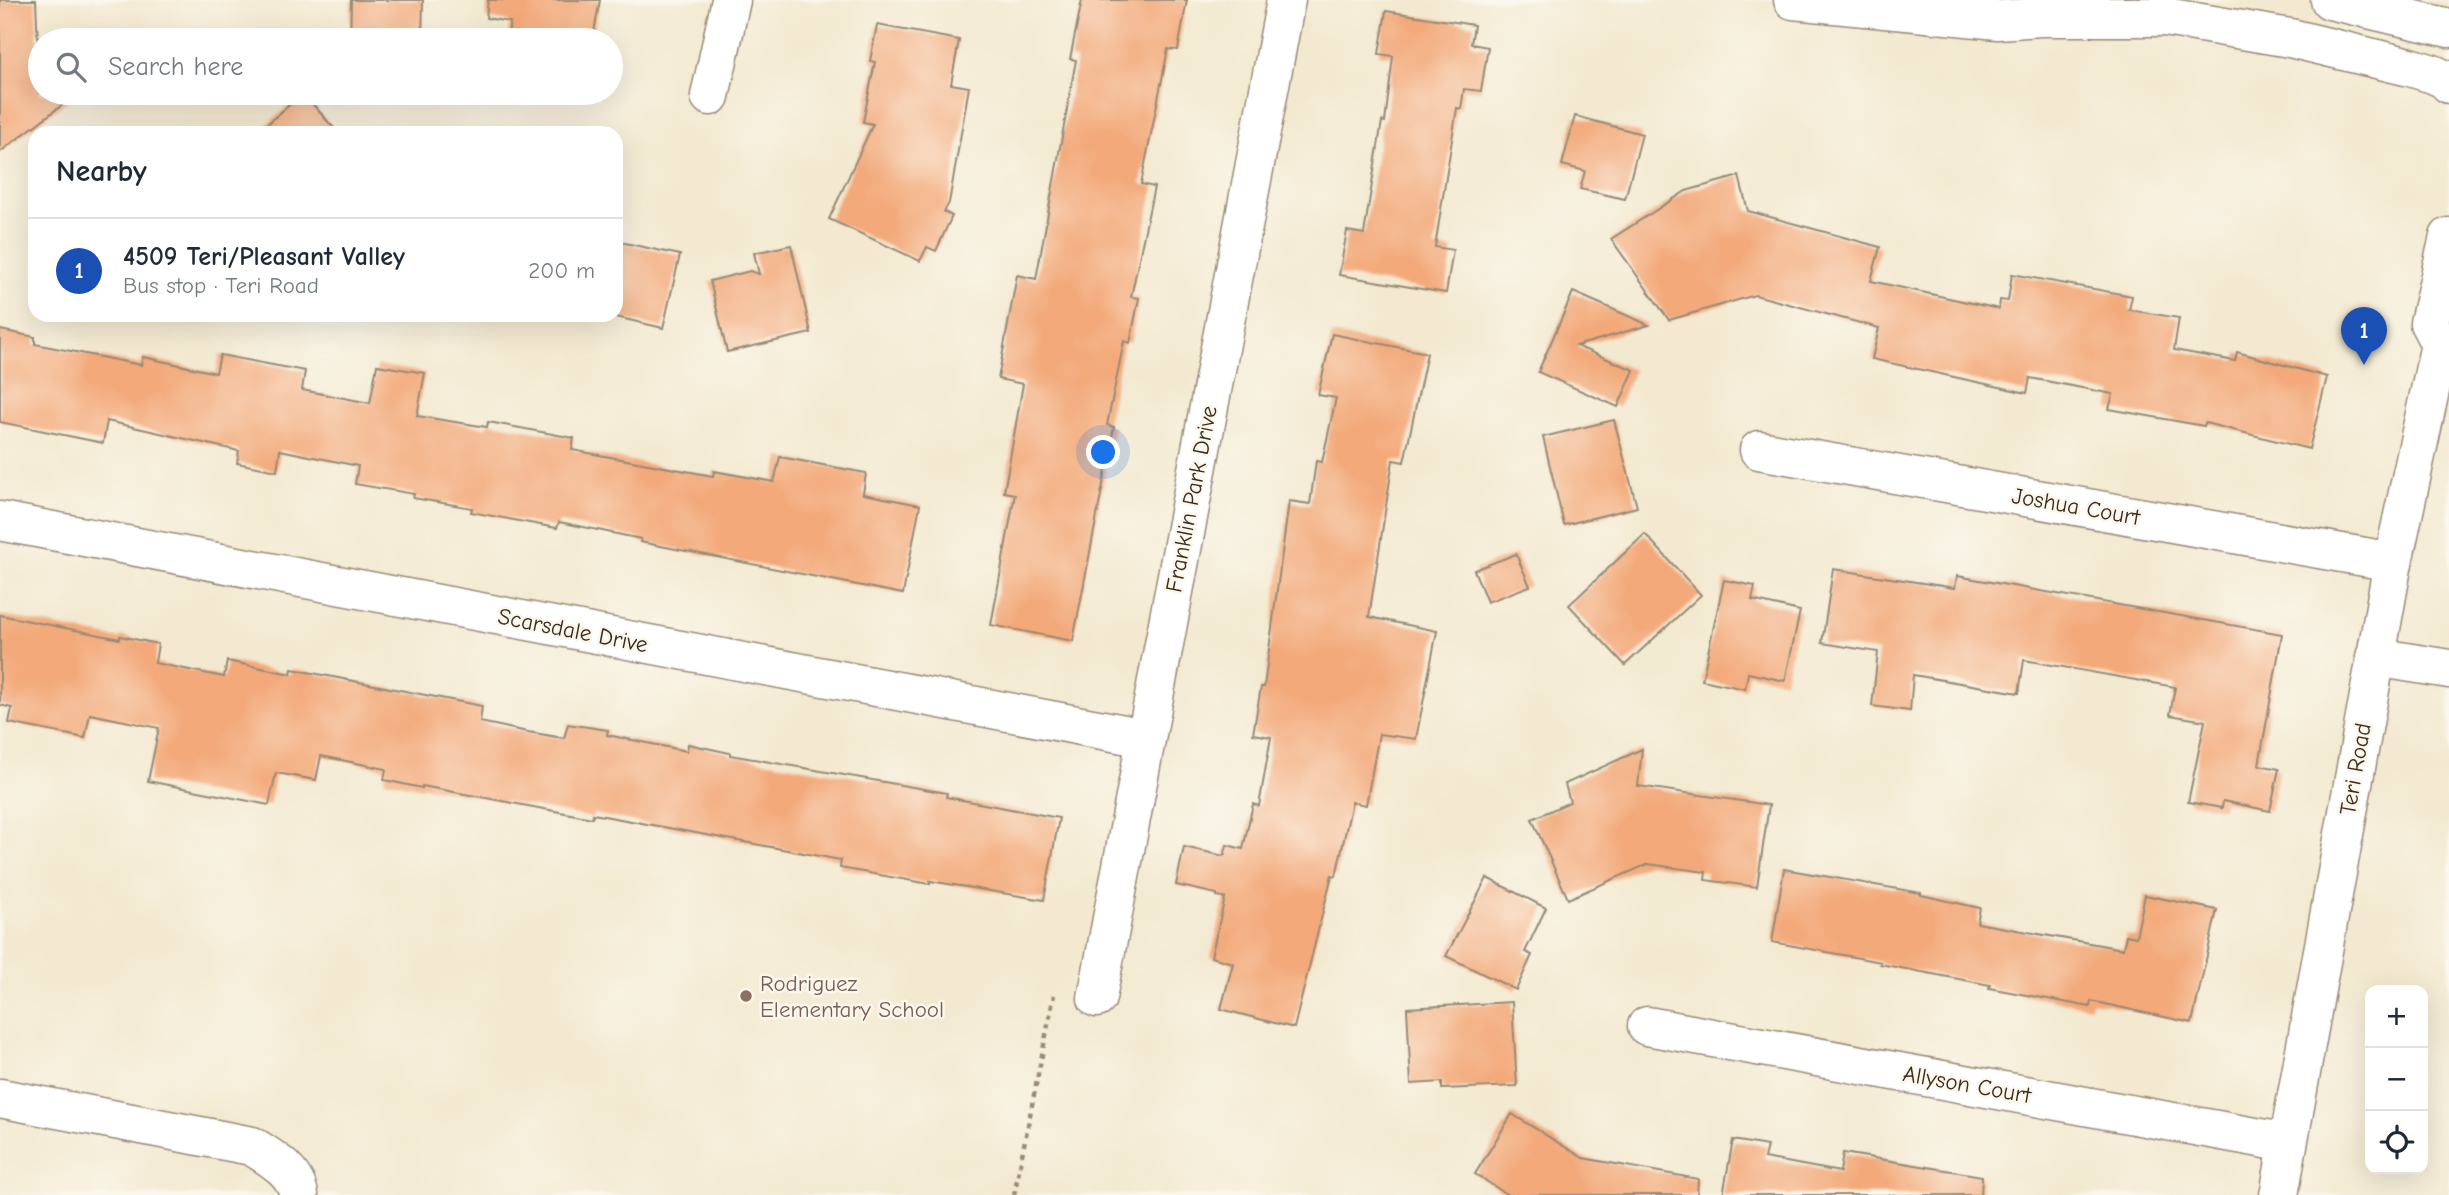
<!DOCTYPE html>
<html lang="en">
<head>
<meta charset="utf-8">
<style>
  :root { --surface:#fff; --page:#f2f2f3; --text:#1f2937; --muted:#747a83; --line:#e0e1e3; --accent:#111827 }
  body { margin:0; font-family:"Comic Neue",sans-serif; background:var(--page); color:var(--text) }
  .controls { position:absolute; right:21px; bottom:21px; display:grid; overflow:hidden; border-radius:14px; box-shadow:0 7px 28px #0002 }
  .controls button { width:63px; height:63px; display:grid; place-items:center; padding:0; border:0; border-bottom:2px solid var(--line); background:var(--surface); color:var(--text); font:35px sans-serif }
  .you { position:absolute; left:1104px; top:453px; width:24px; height:24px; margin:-18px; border:5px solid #fff; border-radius:50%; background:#1a73e8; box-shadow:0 0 0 10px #1a73e833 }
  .badge { display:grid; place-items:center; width:46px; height:46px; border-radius:50%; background:var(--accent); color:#fff; font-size:23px; font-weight:700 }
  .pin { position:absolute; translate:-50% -58px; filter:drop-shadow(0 2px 4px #0008) }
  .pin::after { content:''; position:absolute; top:37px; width:24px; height:21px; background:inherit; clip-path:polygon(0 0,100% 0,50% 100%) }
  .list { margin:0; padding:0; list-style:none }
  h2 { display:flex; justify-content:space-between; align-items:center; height:91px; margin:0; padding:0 28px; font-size:30px }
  h2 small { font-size:23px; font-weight:400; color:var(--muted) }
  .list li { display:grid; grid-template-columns:46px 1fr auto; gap:21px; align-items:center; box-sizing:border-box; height:105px; padding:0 28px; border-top:2px solid var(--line) }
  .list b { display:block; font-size:26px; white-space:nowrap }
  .list p { margin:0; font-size:23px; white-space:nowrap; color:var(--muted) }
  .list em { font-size:23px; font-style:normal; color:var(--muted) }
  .icon { flex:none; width:38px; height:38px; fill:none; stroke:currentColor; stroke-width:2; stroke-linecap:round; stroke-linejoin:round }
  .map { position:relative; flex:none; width:2449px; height:1195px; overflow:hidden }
  .search { position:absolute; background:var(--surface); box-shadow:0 7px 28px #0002; left:28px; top:28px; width:595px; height:77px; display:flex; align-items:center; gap:18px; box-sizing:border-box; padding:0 24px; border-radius:38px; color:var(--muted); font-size:26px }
  .panel { position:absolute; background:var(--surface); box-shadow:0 7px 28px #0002; left:28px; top:126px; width:595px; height:196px; border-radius:21px }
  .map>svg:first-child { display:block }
  .building { fill:#f3a979 }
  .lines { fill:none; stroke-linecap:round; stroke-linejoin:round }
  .minor-casing { stroke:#978a77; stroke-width:41 }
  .path { stroke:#978a77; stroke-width:4.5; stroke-dasharray:5 5; stroke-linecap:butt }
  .minor { stroke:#fff; stroke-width:38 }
  .education-dot { fill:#8d6e63; stroke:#fbf7ec; stroke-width:2.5 }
  .labels { text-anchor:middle; stroke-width:5; stroke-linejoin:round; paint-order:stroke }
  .street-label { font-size:23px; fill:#3b2a1e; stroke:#fbf7ec }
  .education-label { font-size:23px; fill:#785e54; stroke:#fbf7ec; text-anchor:start }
</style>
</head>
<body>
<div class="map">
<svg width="2449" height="1195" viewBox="0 0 2449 1195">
  <rect width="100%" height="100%" fill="#fbf7ec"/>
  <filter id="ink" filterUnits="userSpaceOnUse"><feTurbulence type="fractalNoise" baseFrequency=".0143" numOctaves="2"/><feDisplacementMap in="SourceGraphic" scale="14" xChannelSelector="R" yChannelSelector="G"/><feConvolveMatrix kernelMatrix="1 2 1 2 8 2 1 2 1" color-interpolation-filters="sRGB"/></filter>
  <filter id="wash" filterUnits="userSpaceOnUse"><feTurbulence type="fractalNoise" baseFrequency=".00686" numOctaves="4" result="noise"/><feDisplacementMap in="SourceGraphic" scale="28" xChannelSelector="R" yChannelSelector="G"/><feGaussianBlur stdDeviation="1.57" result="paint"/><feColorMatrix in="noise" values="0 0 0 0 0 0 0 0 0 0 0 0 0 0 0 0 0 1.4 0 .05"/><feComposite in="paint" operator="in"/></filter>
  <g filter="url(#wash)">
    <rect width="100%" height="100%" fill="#f3e9d0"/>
    <g id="blocks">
      <g class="building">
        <polygon points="0,0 36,0 40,93 78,93 0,152"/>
        <polygon points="351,0 423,0 422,40 350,40"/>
        <polygon points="488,0 600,0 593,37 573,33 571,40 507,40 510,22 486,18"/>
        <polygon points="1082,0 1187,0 1178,50 1168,49 1141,184 1154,187 1131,297 1139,298 1130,343 1124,341 1107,425 1114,427 1073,641 991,625 1015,494 1004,492 1023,384 998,379 1017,275 1036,279 1076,60 1070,59"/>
        <polygon points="1386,11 1474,25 1471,44 1488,47 1481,91 1464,89 1461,109 1457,108 1435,247 1453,250 1446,293 1339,275 1347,231 1364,234 1382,121 1385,122 1393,56 1379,54"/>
        <polygon points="877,25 959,40 951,84 969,87 949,203 944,212 952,216 936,251 927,247 920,261 829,219 873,124 863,122 875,62 870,61"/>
        <polygon points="303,93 338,133 257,133"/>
        <polygon points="1575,116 1642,134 1625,199 1580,189 1585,171 1562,165"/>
        <polygon points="1739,176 1748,211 1880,247 1871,281 1999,309 2000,300 2008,301 2012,274 2132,296 2129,310 2179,318 2174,350 2235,361 2237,352 2327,377 2309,449 2205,423 2204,426 2109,409 2113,394 2030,378 2027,393 1872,359 1879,328 1755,295 1669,320 1611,239 1686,191"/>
        <polygon points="616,241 680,255 663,328 616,317"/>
        <polygon points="791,245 811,333 727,352 710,281 750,271 759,274 754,253"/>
        <polygon points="1573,292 1649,325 1576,346 1634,370 1618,407 1538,372"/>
        <polygon points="0,330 35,337 35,344 141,365 143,357 216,373 220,355 305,371 302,390 370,403 377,365 425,373 417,416 487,427 488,422 574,438 572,450 713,476 714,471 774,482 780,457 866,473 863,494 920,505 903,594 640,542 641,539 559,522 557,528 471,512 472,508 413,498 414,494 355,484 358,466 280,450 277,471 237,463 239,451 107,421 103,443 0,422"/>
        <polygon points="1332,334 1427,353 1404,462 1393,460 1369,617 1437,631 1416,739 1379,734 1366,805 1352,802 1336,876 1332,875 1294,1028 1221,1009 1233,963 1211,957 1225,898 1217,896 1217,894 1176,885 1184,847 1224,856 1227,845 1243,849 1253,804 1259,806 1271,737 1253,734 1261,687 1264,687 1289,501 1310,504 1316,461 1322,462 1336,398 1318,395"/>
        <polygon points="1614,420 1637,507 1564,525 1543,437"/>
        <polygon points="1645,534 1701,595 1625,665 1569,605"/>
        <polygon points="1516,554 1530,586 1487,602 1474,570"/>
        <polygon points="1833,569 1955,588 1957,576 2282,634 2259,765 2279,769 2270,811 2223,801 2222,808 2188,802 2205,721 2170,715 2175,687 2024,660 2019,693 1913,675 1910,711 1872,706 1878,652 1822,643"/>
        <polygon points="1724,580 1755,586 1752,600 1800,611 1785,681 1748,673 1745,689 1702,680"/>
        <polygon points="0,615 120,639 120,636 158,644 155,663 224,677 227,661 291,674 292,669 482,706 480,722 528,732 564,738 568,724 608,730 607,735 687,751 688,744 730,753 730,755 947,793 946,797 1059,818 1044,900 930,881 930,884 840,868 841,860 593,814 592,818 422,786 422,788 384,780 386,769 321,756 316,780 276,773 269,805 148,781 159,728 90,714 85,738 9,723 12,708 0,705"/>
        <polygon points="1642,749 1638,786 1769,805 1757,887 1705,880 1706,872 1648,864 1568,899 1532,819 1570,802 1565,784"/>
        <polygon points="1784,869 1921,893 1921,895 1980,908 1977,923 2123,949 2126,935 2136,937 2145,895 2217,910 2192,1023 2091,1001 2090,1007 1989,988 1990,985 1880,964 1881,962 1772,942"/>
        <polygon points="1487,878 1546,908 1525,952 1532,955 1516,990 1446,956"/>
        <polygon points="1512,1002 1517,1086 1442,1089 1442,1082 1411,1084 1407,1008"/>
        <polygon points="1512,1114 1583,1158 1698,1179 1697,1195 1508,1195 1475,1174"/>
        <polygon points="1733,1140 1767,1146 1764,1158 1840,1172 1843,1153 1982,1176 1981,1195 1723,1195"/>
      </g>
    </g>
  </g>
  <g filter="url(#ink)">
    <use href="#blocks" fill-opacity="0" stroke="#978a77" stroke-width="2"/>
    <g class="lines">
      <g class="minor-casing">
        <g id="minor">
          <polyline points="1793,0 1998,20 2041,17 2165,17 2290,38 2410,67 2433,74 2446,80 2449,84"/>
          <polyline points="2330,0 2449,28"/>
          <polyline points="710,96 731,0"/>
          <polyline points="1759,450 2393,562"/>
          <polyline points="0,521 1145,738"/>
          <polyline points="2375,657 2449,669"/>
          <polyline points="1097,998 1286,0"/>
          <polyline points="1647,1026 2288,1143"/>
          <path d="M0 1098 252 1146C271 1158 295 1171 299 1195"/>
          <polyline points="2279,1195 2393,562 2440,344 2429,323 2449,237"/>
        </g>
      </g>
      <polyline class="path" points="1014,1195 1054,995"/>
      <use href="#minor" class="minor"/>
    </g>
  </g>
  <circle class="education-dot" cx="746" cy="996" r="7"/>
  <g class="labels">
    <g class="street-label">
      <text transform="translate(1191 499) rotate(-79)" y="8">Franklin Park Drive</text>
      <text transform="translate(2076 506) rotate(10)" y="8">Joshua Court</text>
      <text transform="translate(573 630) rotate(11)" y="8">Scarsdale Drive</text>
      <text transform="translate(2355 769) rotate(-80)" y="8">Teri Road</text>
      <text transform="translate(1967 1084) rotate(10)" y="8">Allyson Court</text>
    </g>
    <g class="education-label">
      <text x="760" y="991">Rodriguez<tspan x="760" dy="26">Elementary School</tspan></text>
    </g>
  </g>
</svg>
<div class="controls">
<button>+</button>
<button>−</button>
<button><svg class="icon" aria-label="locate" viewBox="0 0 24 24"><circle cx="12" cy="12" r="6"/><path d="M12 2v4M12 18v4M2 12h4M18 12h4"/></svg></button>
</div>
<div class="you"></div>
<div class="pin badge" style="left:2364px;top:365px;background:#1a4fb4">1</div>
<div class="search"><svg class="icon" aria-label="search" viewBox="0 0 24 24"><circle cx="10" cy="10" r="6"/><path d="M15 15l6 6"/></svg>Search here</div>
<section class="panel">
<h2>Nearby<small></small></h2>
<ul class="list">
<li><span class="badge" style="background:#1a4fb4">1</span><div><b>4509 Teri/Pleasant Valley</b><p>Bus stop · Teri Road</p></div><em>200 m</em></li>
</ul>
</section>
</div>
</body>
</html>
